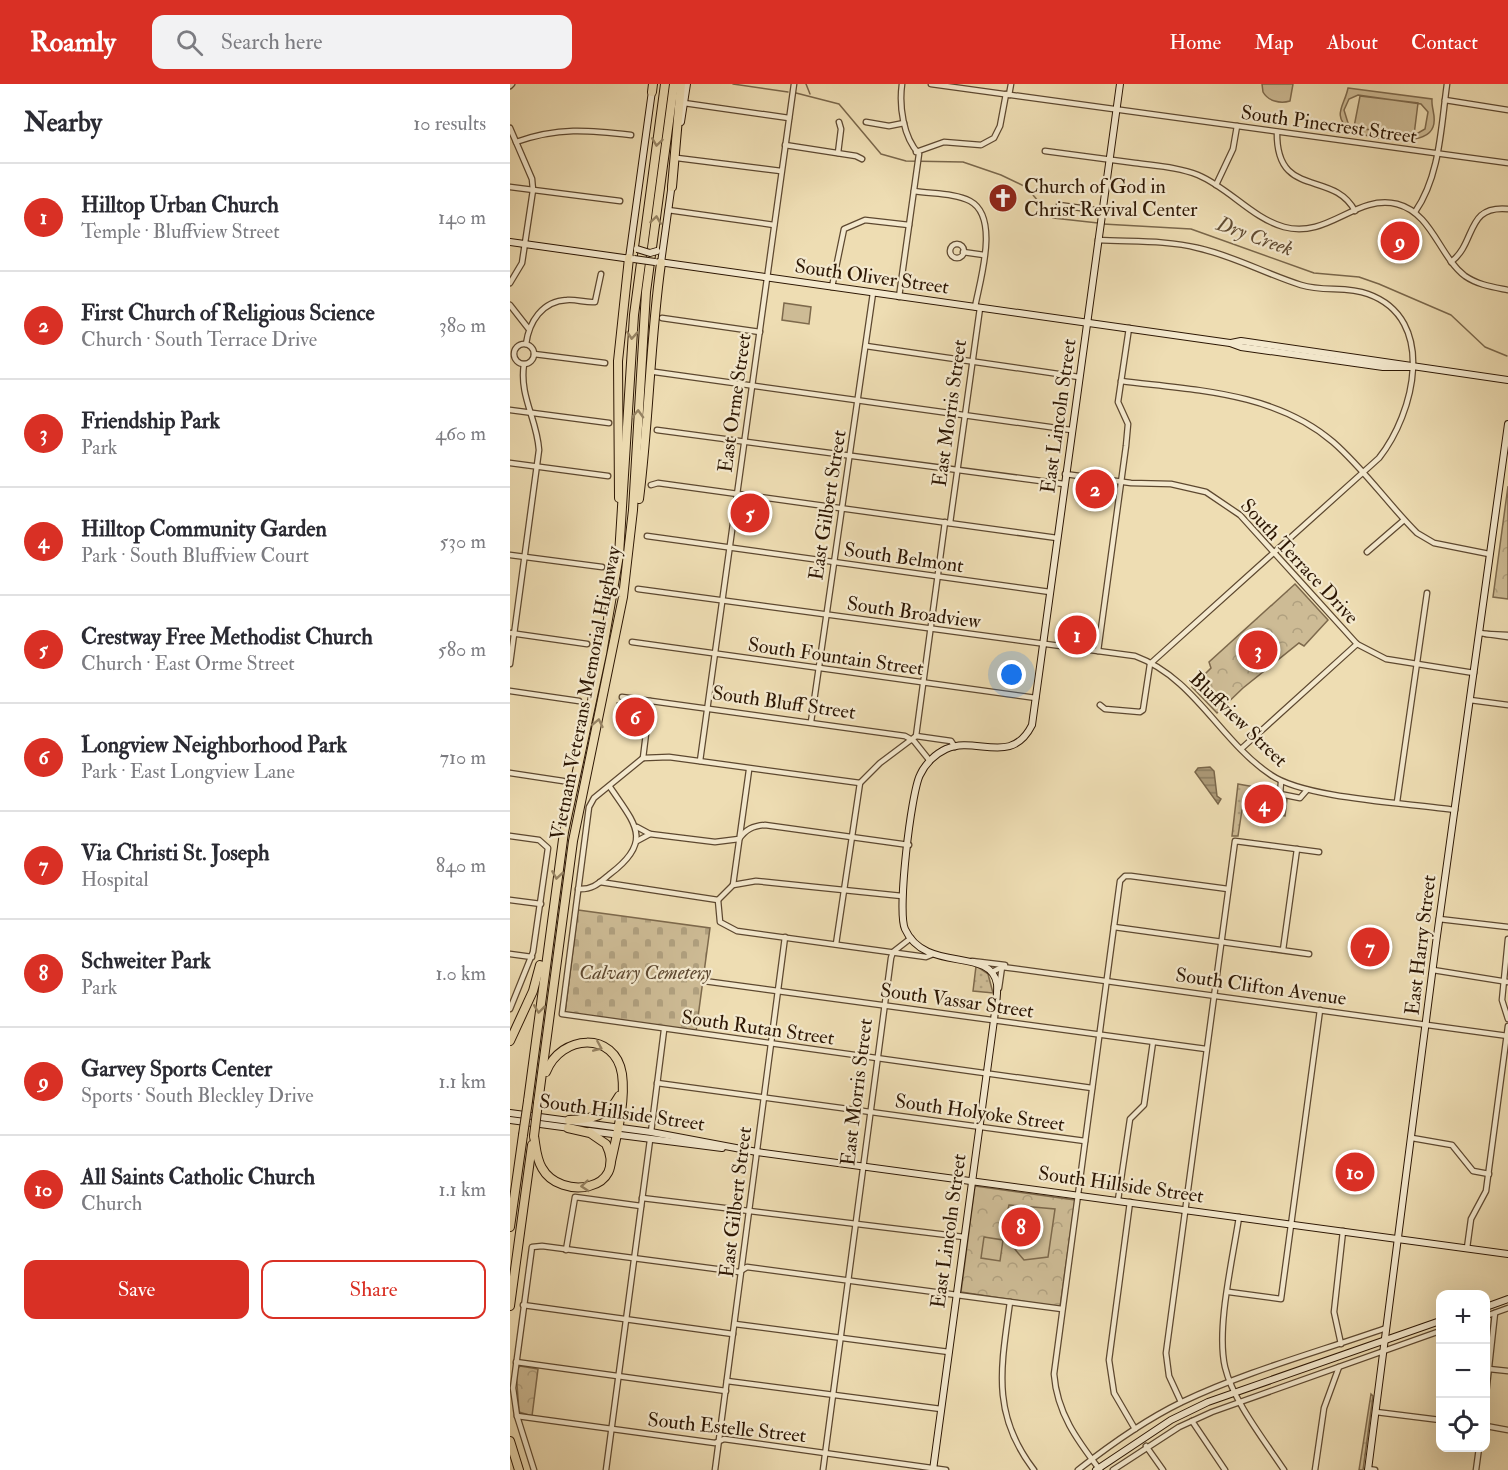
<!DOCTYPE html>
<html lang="en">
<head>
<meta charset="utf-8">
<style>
  :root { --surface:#fff; --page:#f2f2f3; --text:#2b2b33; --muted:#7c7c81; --line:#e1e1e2; --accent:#d93025 }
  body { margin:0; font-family:"IM FELL Double Pica",serif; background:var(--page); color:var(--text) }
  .controls { position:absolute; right:18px; bottom:18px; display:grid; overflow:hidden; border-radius:12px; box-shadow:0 6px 24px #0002 }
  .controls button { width:54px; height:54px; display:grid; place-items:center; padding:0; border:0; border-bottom:2px solid var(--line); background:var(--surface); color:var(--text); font:30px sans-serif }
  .you { position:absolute; left:502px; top:591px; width:21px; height:21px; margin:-15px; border:4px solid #fff; border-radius:50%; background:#1a73e8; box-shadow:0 0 0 9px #1a73e833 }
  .badge { display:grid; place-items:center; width:39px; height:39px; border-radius:50%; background:var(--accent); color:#fff; font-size:20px; font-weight:700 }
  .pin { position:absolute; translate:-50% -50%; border:3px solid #fff; box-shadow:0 2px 6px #0006 }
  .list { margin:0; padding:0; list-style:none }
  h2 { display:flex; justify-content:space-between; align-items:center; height:78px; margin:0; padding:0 24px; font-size:26px }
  h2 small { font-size:20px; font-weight:400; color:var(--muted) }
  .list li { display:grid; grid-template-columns:39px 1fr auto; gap:18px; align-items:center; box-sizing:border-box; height:108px; padding:0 24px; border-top:2px solid var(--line) }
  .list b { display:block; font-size:22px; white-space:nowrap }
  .list p { margin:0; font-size:20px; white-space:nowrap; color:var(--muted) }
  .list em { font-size:20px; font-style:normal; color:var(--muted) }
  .actions { display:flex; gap:12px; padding:18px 24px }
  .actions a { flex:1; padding:14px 0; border:2px solid var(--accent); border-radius:12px; text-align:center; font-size:21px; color:var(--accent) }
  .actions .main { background:var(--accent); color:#fff }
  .icon { flex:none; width:33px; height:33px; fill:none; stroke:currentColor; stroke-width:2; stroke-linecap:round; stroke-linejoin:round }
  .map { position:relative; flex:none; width:998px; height:1386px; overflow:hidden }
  header { display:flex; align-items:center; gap:36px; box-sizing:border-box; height:84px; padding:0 30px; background:var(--accent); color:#fff }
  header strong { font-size:28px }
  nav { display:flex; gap:33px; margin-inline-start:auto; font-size:21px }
  .search { width:420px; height:54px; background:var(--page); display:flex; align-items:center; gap:15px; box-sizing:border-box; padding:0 21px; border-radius:12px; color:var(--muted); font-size:22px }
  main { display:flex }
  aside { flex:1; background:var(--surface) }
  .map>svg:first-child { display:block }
  .grass { fill:url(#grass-dots); stroke:#7d694c; stroke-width:1.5 }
  .cemetery { fill:url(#cemetery-stones); stroke:#7d694c; stroke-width:1.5 }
  .park { fill:url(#park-crowns); stroke:#7d694c; stroke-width:1.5 }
  .pitch { fill:#cdbb95; stroke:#7d694c; stroke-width:1.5; fill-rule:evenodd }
  .water { fill:url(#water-rules); stroke:#79664a; stroke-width:1.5 }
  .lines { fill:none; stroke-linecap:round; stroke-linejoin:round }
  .stream { stroke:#79664a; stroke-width:1.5 }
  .street-casing { stroke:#5d4830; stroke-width:7 }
  .secondary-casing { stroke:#2d1704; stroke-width:8 }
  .highway-casing { stroke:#2d1704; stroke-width:10 }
  .street { stroke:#f4e9ce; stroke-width:4.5 }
  .secondary { stroke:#f4e9ce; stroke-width:6 }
  .highway { stroke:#eeddb3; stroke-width:8 }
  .secondary-bridge-casing { stroke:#2d1704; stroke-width:8; stroke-linecap:butt }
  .highway-bridge-casing { stroke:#2d1704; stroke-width:10; stroke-linecap:butt }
  .secondary-bridge { stroke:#f4e9ce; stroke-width:6 }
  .highway-bridge { stroke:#eeddb3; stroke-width:8 }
  .oneway { stroke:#978464 }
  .labels { text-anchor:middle; stroke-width:4.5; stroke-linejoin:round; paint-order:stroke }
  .street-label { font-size:20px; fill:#2d1704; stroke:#f4e9ce }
  .poi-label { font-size:20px; fill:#2d1704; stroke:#f4e9ce; text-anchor:start }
  .park-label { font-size:20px; font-style:italic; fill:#5d4830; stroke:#f4e9ce }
  .water-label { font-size:21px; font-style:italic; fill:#604b32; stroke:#f4e9ce }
</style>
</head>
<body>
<header>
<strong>Roamly</strong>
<div class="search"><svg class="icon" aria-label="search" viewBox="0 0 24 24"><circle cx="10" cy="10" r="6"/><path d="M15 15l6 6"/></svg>Search here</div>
<nav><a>Home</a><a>Map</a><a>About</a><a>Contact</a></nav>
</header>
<main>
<aside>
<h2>Nearby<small>10 results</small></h2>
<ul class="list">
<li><span class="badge">1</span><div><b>Hilltop Urban Church</b><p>Temple · Bluffview Street</p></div><em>140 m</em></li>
<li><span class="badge">2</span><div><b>First Church of Religious Science</b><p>Church · South Terrace Drive</p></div><em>380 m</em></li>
<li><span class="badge">3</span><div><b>Friendship Park</b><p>Park</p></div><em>460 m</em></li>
<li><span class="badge">4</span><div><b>Hilltop Community Garden</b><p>Park · South Bluffview Court</p></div><em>530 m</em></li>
<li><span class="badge">5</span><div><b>Crestway Free Methodist Church</b><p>Church · East Orme Street</p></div><em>580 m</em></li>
<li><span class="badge">6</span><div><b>Longview Neighborhood Park</b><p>Park · East Longview Lane</p></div><em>710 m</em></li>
<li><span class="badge">7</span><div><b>Via Christi St. Joseph</b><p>Hospital</p></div><em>840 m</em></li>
<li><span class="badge">8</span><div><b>Schweiter Park</b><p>Park</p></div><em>1.0 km</em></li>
<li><span class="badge">9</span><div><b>Garvey Sports Center</b><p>Sports · South Bleckley Drive</p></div><em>1.1 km</em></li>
<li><span class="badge">10</span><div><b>All Saints Catholic Church</b><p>Church</p></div><em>1.1 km</em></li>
</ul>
<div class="actions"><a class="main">Save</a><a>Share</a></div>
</aside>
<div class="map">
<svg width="998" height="1386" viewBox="0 0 998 1386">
  <defs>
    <pattern id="grass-dots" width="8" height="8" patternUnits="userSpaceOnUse" patternTransform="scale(1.5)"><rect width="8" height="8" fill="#cdbb95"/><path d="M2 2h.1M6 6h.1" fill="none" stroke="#b0a07f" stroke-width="1.8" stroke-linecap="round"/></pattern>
    <pattern id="cemetery-stones" width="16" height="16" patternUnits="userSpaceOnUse" patternTransform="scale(1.5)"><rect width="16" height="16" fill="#cdbb95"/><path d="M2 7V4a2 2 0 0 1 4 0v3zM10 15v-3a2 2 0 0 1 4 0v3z" fill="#b0a07f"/></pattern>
    <pattern id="park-crowns" width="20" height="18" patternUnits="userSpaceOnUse" patternTransform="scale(1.5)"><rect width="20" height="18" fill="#cdbb95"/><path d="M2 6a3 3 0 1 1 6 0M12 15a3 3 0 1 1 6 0" fill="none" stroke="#b0a07f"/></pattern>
    <pattern id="water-rules" width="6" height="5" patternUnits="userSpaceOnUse" patternTransform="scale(1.5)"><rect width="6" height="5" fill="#ac9a78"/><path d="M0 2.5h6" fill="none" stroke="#8c7d60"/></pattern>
  </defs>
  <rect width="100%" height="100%" fill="#eeddb3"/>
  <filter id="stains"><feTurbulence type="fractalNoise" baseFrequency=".00333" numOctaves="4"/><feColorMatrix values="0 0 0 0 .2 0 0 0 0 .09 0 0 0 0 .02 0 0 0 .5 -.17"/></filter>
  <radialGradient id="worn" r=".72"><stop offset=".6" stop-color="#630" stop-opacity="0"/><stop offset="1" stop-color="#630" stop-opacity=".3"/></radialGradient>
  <g class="grass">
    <polygon points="728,700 768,707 767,713 777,715 775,732 732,726 728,752 722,752"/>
    <polygon points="466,882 478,890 483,909 463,907"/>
    <polygon points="861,1310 863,1312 853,1386 849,1386"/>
  </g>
  <polygon class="cemetery" points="68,826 200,844 186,948 55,929"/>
  <g class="park">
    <polygon points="998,402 998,515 983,513"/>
    <polygon points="785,500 818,536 794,562 789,559 733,604 707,629 682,603 701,584 699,578"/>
    <polygon points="118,617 131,618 136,622 133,650 112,648 114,635 107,619"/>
    <polygon points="465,1102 565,1116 550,1223 451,1208"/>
    <polygon points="10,1282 28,1285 22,1332 9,1328 6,1286"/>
  </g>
  <g class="pitch">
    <path d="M783 0 780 17C770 20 758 17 753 8L752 0Z"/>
    <path d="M838 4 922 15C921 25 927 33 923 43 915 65 857 54 840 46 821 31 835 21 838 4ZM848 11 911 20 918 28 915 45 903 52 846 44 904 51 908 19 850 12 844 43 838 39 834 26 839 15Z"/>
    <polygon points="274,219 301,223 299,240 272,236"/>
    <path d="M748 547 756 554 759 564 750 573H745L736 565C736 557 741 552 748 547Z"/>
    <polygon points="499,1121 545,1125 538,1173 514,1176 492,1150"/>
    <polygon points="474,1153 493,1156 490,1177 471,1174"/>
  </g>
  <polygon class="water" points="700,683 704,687 707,712 711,715 708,720 685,688 688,684"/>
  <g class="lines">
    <g class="stream">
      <polyline points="223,0 278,8"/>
      <polyline points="296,0 300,10"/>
      <polyline points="286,9 329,20 371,70 396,77 453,78 491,91 516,103 543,134 588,139"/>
      <polyline points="593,140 681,145 804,189 849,193 869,200 941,231 975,263 997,272"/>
    </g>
    <g class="street-casing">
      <g id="street">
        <polyline points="421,0 998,79"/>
        <polyline points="0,2 2,0"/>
        <polyline points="499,11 501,0"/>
        <polyline points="935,16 998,26"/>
        <polyline points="174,19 279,34"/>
        <polyline points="356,38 379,42 394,39"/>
        <polyline points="0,44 22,95 23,106 12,179 0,199"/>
        <path d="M767 48C766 116 823 85 845 127"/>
        <path d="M6 58C48 43 78 46 121 51"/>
        <polyline points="275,61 346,72 352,75"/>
        <path d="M535 67C565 71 595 75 625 79 646 82 668 83 688 91 719 104 742 134 774 143 818 155 846 110 887 120 922 129 929 172 955 192 968 201 983 203 998 206"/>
        <polyline points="406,68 434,58 471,61 484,54 490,42 496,10"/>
        <polyline points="328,69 331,45 329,38"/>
        <polyline points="167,74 271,87"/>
        <polyline points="706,101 723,65 727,42"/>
        <polyline points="0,103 110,117"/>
        <path d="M404 107C421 110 445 109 460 117 490 133 470 196 465 223"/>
        <polyline points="549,121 592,127"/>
        <polyline points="158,126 264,141"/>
        <path d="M905 128C930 92 931 43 937 0"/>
        <path d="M588 156C621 158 656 156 688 164 724 172 756 190 791 201 813 208 837 202 858 210 928 235 904 330 869 374L640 580 633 626 630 628 595 625 590 621"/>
        <circle cx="447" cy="167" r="7"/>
        <polyline points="453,168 474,171"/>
        <path d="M941 178C967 158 955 121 998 125"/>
        <polyline points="322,203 334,145 355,136 399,141"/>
        <path d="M389 213 409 70C393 53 389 22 392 0"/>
        <polyline points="0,221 18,244"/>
        <polyline points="152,234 250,248"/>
        <circle cx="14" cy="270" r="10"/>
        <path d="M16 260C19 238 32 217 57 216 66 215 76 219 85 218L91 190"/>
        <polyline points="356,262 569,293"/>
        <polyline points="24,270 95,279"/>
        <polyline points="145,288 561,346"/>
        <path d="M611 297C683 306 765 308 823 358 854 385 878 420 907 449L924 459 979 470"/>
        <polyline points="0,326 99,339"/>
        <polyline points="147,346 554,400"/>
        <polyline points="0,379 98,392"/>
        <polyline points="555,390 621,399 661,400 696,408 730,431 847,560 876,575 964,589"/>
        <polyline points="141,401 148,399 547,454"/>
        <polyline points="440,439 470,224"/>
        <polyline points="137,452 540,508"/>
        <polyline points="857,468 894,436"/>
        <polyline points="0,471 92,483"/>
        <path d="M128 505 625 572C685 594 710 657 761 691 796 715 900 719 945 726"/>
        <polyline points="0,549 77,560"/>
        <polyline points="970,549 998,553"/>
        <polyline points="976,550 998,551"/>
        <polyline points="122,558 526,614"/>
        <polyline points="588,567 616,362 618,340 608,318 619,244"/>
        <path d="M0 580 29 366C27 335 9 312 14 280"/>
        <polyline points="0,607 69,617"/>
        <polyline points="112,613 395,652 404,657 420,677"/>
        <polyline points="960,616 998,621"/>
        <polyline points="301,638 363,209"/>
        <polyline points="406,652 435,438"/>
        <polyline points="406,652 441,657 445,663"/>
        <polyline points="731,665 847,560"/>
        <polyline points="133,674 140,617"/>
        <polyline points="190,677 284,0"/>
        <polyline points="0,689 53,697"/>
        <polyline points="771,698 770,710 790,714 797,706"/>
        <polyline points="350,699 159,673 133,674 84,714 79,723 52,930 582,1004"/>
        <polyline points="887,718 917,509"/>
        <polyline points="127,743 140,750 127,757"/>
        <path d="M140 750 205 758 229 755C236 745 243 742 255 741L399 761"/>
        <polyline points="0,752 29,756 38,764 23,868 0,925"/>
        <polyline points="90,798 208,816 223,801 246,797 392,812"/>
        <polyline points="223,801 239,686"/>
        <path d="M68 805C83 806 89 799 100 790 144 757 125 740 100 703"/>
        <polyline points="0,816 31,820"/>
        <polyline points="208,816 210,838 227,847 416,873 421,871"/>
        <polyline points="929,835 998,843"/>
        <polyline points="604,843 799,870"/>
        <polyline points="998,855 992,916 998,935"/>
        <polyline points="326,860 350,699 370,679 406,652"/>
        <polyline points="773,866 787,765"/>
        <polyline points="0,870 22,873"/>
        <polyline points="462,877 495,881"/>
        <polyline points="923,886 998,898"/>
        <polyline points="482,888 492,883 500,884 998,952"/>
        <polyline points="194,897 696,965"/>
        <polyline points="489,904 492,883"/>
        <polyline points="147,999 575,1057"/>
        <polyline points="141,1048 154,946"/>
        <polyline points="902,1054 942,1061 963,1087 979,1090"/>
        <polyline points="132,1114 454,1153"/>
        <polyline points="608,1116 620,1035 634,1021 643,958"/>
        <polyline points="620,1118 599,1276 604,1309 625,1345"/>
        <path d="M729 1133C723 1174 706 1244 715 1283 723 1317 755 1357 774 1386"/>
        <polyline points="957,1164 961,1135 976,1107 998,942"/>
        <polyline points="56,1166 65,1113 131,1122"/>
        <polyline points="719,1208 771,1215 810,926"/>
        <path d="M500 1218C491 1284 481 1330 524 1386"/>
        <polyline points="13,1221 223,1250"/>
        <polyline points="976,1232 998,1224"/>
        <polyline points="225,1240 439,1268"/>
        <polyline points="831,1260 824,1228 833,1147"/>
        <polyline points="6,1278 216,1307"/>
        <polyline points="979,1285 998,1287"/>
        <polyline points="217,1297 431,1325"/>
        <polyline points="976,1310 985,1229"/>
        <polyline points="671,1318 659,1292 656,1269 725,757 809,768"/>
        <polyline points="866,1328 930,1336"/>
        <polyline points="7,1332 205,1359 214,1355 436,1386"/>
        <polyline points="682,1337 715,1386"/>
        <polyline points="976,1342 998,1346"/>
        <polyline points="636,1362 653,1386"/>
        <polyline points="858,1385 865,1386"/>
        <polyline points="24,1386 7,1332 3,1304 22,1163 32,1162 229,1188 237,1183 552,1225"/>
        <polyline points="96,1386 140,1056"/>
        <polyline points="205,1386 275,853"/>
        <polyline points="313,1386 381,874 383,868 401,854"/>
        <path d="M568 1386C601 1360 635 1336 672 1318 737 1287 808 1268 876 1244"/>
        <path d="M590 1386C567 1356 547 1329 544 1290L610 797 615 792H621L718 805"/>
        <polyline points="603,1386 669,1343 702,1328 930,1247"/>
        <polyline points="805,1386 814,1324 829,1283"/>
        <polyline points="966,1386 969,1364"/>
      </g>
    </g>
    <g class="secondary-casing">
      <g id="secondary">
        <polyline points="171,38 177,0"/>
        <polyline points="0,158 121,175"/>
        <polyline points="119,174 142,7"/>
        <polyline points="149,178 720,259 731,263 873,283 902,283"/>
        <polyline points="151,179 162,99"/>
        <polyline points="721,259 731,257 998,296"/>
        <polyline points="0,1029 141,1048 247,1068 998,1170"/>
        <polyline points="0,1036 60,1044"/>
        <polyline points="79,1047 212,1064"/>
        <polyline points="976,1223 998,1215"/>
        <path d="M423 1386 484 936C485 925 488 912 487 900 481 862 415 890 395 845 387 828 401 709 410 691 415 680 425 670 436 665 466 651 501 683 522 641L610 0"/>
        <polyline points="586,1386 661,1336 698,1318 930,1237"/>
        <polyline points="858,1386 926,859 998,340"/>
      </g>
    </g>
    <g class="highway-casing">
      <g id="highway">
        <polyline points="142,8 143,0"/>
        <polyline points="162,103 171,0"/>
        <polyline points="109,414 108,277 119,174"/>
        <path d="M129 415C139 337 140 257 151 179"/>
        <polyline points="0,957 23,907 30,881"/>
        <path d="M36 988C51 950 105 947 112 990 116 1019 106 1054 100 1082"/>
        <polyline points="18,1017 54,748 92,570 109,471 124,231 155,0"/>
        <polyline points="28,1019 63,757 113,513 123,426 136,208 164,0"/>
        <path d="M59 1036C80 1035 98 1033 109 1012"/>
        <path d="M24 1052C26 1063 26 1074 32 1084 50 1117 119 1107 96 1060L80 1049 58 1044"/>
        <polyline points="0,1143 13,1051"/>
        <polyline points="0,1222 22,1061"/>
        <polyline points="0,1357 9,1386"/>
      </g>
    </g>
    <use href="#street" class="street"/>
    <use href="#secondary" class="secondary"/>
    <use href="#highway" class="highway"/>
    <g class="secondary-bridge-casing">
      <g id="secondary-bridge">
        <polyline points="127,165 140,169 147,167"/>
        <polyline points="124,175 145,178"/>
      </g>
    </g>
    <g class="highway-bridge-casing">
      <g id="highway-bridge">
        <polyline points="13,1051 18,1017"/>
        <polyline points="24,1052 28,1019"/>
      </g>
    </g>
    <use href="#secondary-bridge" class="secondary-bridge"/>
    <use href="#highway-bridge" class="highway-bridge"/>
  </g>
  <defs><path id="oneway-chevron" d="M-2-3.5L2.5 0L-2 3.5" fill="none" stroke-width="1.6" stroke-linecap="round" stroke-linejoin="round" transform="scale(1.5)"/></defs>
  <g class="oneway">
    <use href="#oneway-chevron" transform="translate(147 58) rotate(98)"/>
    <use href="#oneway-chevron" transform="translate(146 136) rotate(-82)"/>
    <use href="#oneway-chevron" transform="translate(122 251) rotate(94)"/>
    <use href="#oneway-chevron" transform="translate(128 330) rotate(-88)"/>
    <use href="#oneway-chevron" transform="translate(88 639) rotate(-78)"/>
    <use href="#oneway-chevron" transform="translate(47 791) rotate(99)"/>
    <use href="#oneway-chevron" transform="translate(29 925) rotate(97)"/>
    <use href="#oneway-chevron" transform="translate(88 963) rotate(23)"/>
    <use href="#oneway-chevron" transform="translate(75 1102) rotate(175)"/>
  </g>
  <defs>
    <g id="church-disc" transform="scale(1.5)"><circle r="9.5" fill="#8f2418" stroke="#f4e9ce"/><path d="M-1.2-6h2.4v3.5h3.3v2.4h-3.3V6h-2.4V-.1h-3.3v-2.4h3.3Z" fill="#fff"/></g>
  </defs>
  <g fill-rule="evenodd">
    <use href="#church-disc" x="493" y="114"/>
  </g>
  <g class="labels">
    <g class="street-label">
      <text transform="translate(819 40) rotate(8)" y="7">South Pinecrest Street</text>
      <text transform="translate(362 192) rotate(8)" y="7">South Oliver Street</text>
      <text transform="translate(224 319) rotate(-82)" y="7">East Orme Street</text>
      <text transform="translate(439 329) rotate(-82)" y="7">East Morris Street</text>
      <text transform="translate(548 332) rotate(-82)" y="7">East Lincoln Street</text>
      <text transform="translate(317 421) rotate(-81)" y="7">East Gilbert Street</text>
      <text transform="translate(394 473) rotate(8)" y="7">South Belmont</text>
      <text transform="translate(790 477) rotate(47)" y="7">South Terrace Drive</text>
      <text transform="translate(404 528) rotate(8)" y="7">South Broadview</text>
      <text transform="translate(326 572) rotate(8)" y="7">South Fountain Street</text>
      <text transform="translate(75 609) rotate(-79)" y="7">Vietnam Veterans Memorial Highway</text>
      <text transform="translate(274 618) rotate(8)" y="7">South Bluff Street</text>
      <text transform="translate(729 635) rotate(44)" y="7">Bluffview Street</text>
      <text transform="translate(910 861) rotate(-83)" y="7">East Harry Street</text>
      <text transform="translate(751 902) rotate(8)" y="7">South Clifton Avenue</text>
      <text transform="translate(447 916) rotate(8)" y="7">South Vassar Street</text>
      <text transform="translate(248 943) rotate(8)" y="7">South Rutan Street</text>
      <text transform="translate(346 1008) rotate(-83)" y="7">East Morris Street</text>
      <text transform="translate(112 1028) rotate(8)" y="7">South Hillside Street</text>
      <text transform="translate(470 1028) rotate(8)" y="7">South Holyoke Street</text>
      <text transform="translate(611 1100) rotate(8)" y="7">South Hillside Street</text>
      <text transform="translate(225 1118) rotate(-83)" y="7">East Gilbert Street</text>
      <text transform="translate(438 1147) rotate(-82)" y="7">East Lincoln Street</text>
      <text transform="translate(217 1343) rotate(6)" y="7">South Estelle Street</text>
    </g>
    <g class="poi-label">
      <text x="514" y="109">Church of God in<tspan x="514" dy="23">Christ Revival Center</tspan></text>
    </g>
    <g class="park-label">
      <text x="135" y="895">Calvary Cemetery</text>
    </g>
    <g class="water-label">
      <text transform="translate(745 152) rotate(20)" y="7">Dry Creek</text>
    </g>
  </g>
  <rect width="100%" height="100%" filter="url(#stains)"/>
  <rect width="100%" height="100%" fill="url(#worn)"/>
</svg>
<div class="controls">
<button>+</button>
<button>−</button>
<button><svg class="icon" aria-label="locate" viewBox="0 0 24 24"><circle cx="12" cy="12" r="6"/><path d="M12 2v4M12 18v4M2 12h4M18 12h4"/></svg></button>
</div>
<div class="you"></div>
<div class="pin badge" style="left:567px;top:551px">1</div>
<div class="pin badge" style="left:585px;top:405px">2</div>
<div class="pin badge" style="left:748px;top:566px">3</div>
<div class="pin badge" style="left:754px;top:720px">4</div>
<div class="pin badge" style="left:240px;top:429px">5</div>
<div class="pin badge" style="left:125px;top:633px">6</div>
<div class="pin badge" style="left:860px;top:863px">7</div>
<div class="pin badge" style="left:511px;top:1143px">8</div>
<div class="pin badge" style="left:890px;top:157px">9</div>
<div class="pin badge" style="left:845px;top:1088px">10</div>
</div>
</main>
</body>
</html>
